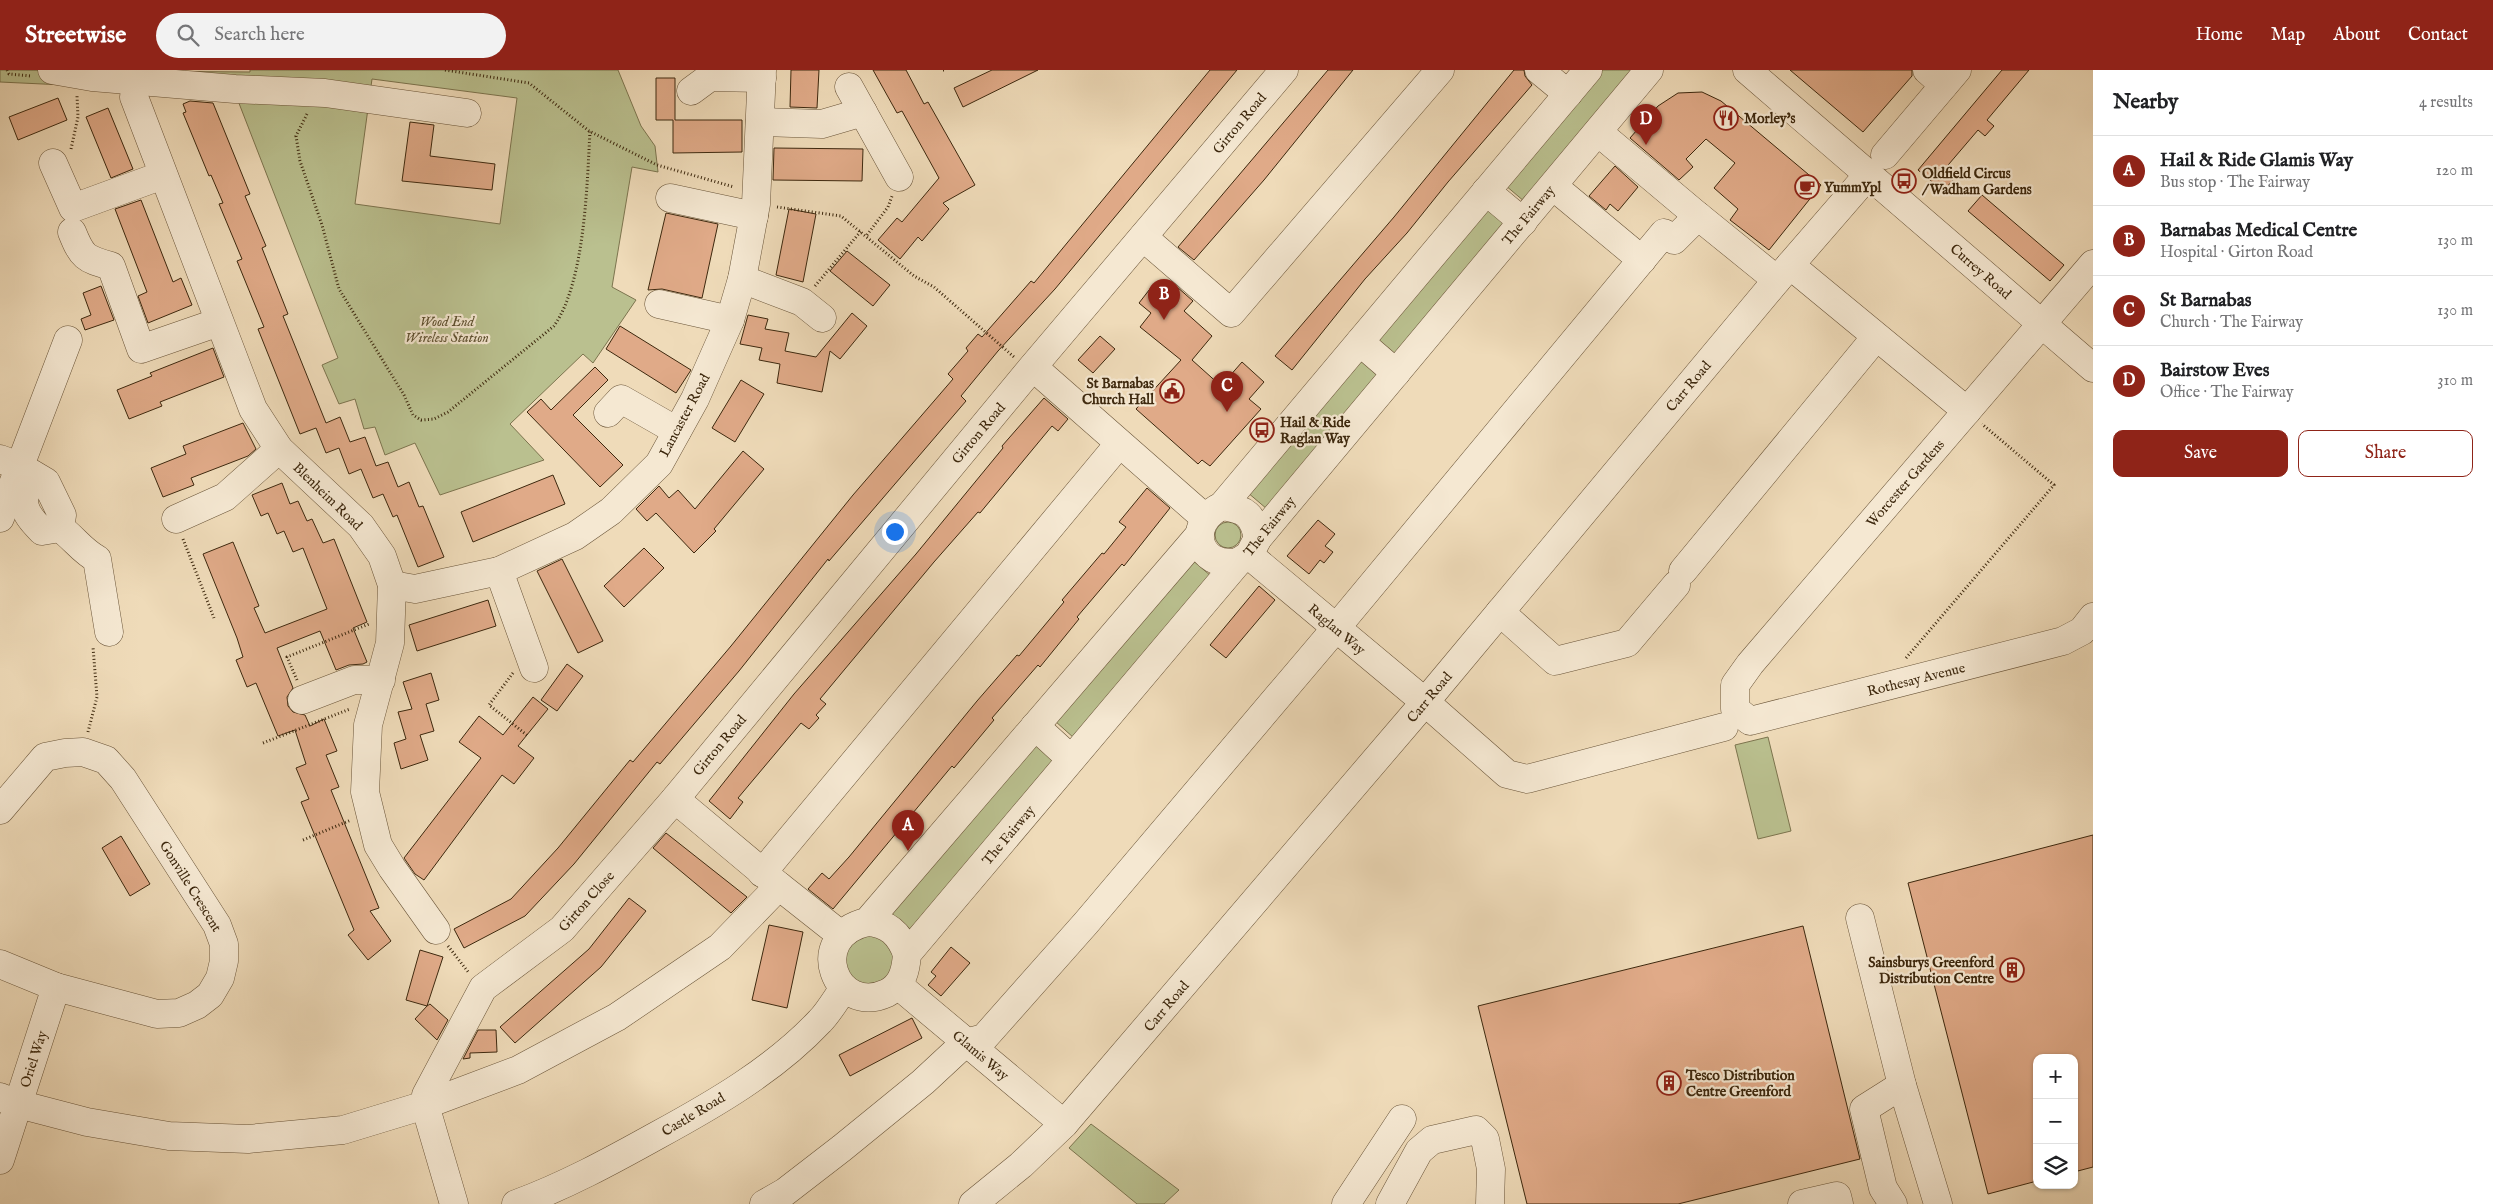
<!DOCTYPE html>
<html lang="en">
<head>
<meta charset="utf-8">
<style>
  :root { --surface:#fff; --page:#f2f2f2; --text:#202124; --muted:#757577; --line:#e0e0e0; --accent:#8f2418 }
  body { margin:0; font-family:"IM FELL English",serif; background:var(--page); color:var(--text) }
  .controls { position:absolute; right:15px; bottom:15px; display:grid; overflow:hidden; border-radius:10px; box-shadow:0 1px 4px #0004 }
  .controls button { width:45px; height:45px; display:grid; place-items:center; padding:0; border:0; border-bottom:1px solid var(--line); background:var(--surface); color:var(--text); font:25px sans-serif }
  .you { position:absolute; left:894px; top:461px; width:18px; height:18px; margin:-12px; border:4px solid #fff; border-radius:50%; background:#1a73e8; box-shadow:0 0 0 8px #1a73e833 }
  .badge { display:grid; place-items:center; width:32px; height:32px; border-radius:50%; background:var(--accent); color:#fff; font-size:16px; font-weight:700 }
  .pin { position:absolute; translate:-50% -41px; filter:drop-shadow(0 1px 2px #0008) }
  .pin::after { content:''; position:absolute; top:26px; width:18px; height:15px; background:inherit; clip-path:polygon(0 0,100% 0,50% 100%) }
  .list { margin:0; padding:0; list-style:none }
  h2 { display:flex; justify-content:space-between; align-items:center; height:65px; margin:0; padding:0 20px; font-size:21px }
  h2 small { font-size:16px; font-weight:400; color:var(--muted) }
  .list li { display:grid; grid-template-columns:32px 1fr auto; gap:15px; align-items:center; box-sizing:border-box; height:70px; padding:0 20px; border-top:1px solid var(--line) }
  .list b { display:block; font-size:19px; white-space:nowrap }
  .list p { margin:0; font-size:16px; white-space:nowrap; color:var(--muted) }
  .list em { font-size:16px; font-style:normal; color:var(--muted) }
  .actions { display:flex; gap:10px; padding:15px 20px }
  .actions a { flex:1; padding:11px 0; border:1px solid var(--accent); border-radius:10px; text-align:center; font-size:18px; color:var(--accent) }
  .actions .main { background:var(--accent); color:#fff }
  .icon { flex:none; width:28px; height:28px; fill:none; stroke:currentColor; stroke-width:2; stroke-linecap:round; stroke-linejoin:round }
  .map { position:relative; flex:none; width:2093px; height:1134px; overflow:hidden }
  header { display:flex; align-items:center; gap:30px; box-sizing:border-box; height:70px; padding:0 25px; background:var(--accent); color:#fff }
  header strong { font-size:24px }
  nav { display:flex; gap:28px; margin-inline-start:auto; font-size:18px }
  .search { width:350px; height:45px; background:var(--page); display:flex; align-items:center; gap:12px; box-sizing:border-box; padding:0 18px; border-radius:28px; color:var(--muted); font-size:19px }
  main { display:flex }
  aside { flex:1; background:var(--surface) }
  .map>svg:first-child { display:block }
  .green { fill:#bac08f; stroke:#7c744e; fill-rule:evenodd }
  .building { fill:#e0aa88; stroke:#3d280e }
  .lines { fill:none; stroke-linecap:round; stroke-linejoin:round }
  .minor-casing { stroke:#6a5539; stroke-width:29 }
  .path { stroke:#3d280e; stroke-width:3; stroke-dasharray:1 2.5; stroke-linecap:butt }
  .minor { stroke:#f5e8d2; stroke-width:28 }
  .labels { text-anchor:middle; stroke-width:4.5; stroke-linejoin:round; paint-order:stroke }
  .poi-label { font-size:14px; font-weight:bold; fill:#3d280e; stroke:#f5e8d2; text-anchor:start }
  .street-label { font-size:14px; fill:#3d280e; stroke:#f5e8d2 }
  .park-label { font-size:14px; font-style:italic; fill:#5c4e2e; stroke:#f5e8d2 }
</style>
</head>
<body>
<header>
<strong>Streetwise</strong>
<div class="search"><svg class="icon" aria-label="search" viewBox="0 0 24 24"><circle cx="10" cy="10" r="6"/><path d="M15 15l6 6"/></svg>Search here</div>
<nav><a>Home</a><a>Map</a><a>About</a><a>Contact</a></nav>
</header>
<main>
<div class="map">
<svg width="2093" height="1134" viewBox="0 0 2093 1134">
  <rect width="100%" height="100%" fill="#efdbb9"/>
  <filter id="stains"><feTurbulence type="fractalNoise" baseFrequency=".004" numOctaves="4"/><feColorMatrix values="0 0 0 0 .2 0 0 0 0 .09 0 0 0 0 .02 0 0 0 .5 -.17"/></filter>
  <radialGradient id="worn" r=".72"><stop offset=".6" stop-color="#630" stop-opacity="0"/><stop offset="1" stop-color="#630" stop-opacity=".3"/></radialGradient>
  <g class="green">
    <path d="M0 0 250 2V0H618L641 56 655 76 658 102 632 97 612 217 636 230 593 293 583 284 510 354 544 390 440 425 415 373 385 385 375 357 364 359 355 329 339 334 322 295 338 288 235 23 0 12ZM372 9 517 28 500 154 355 134Z"/>
    <polygon points="1601,0 1635,0 1525,132 1505,115"/>
    <polygon points="1486,139 1507,156 1399,287 1377,269"/>
    <polygon points="1360,288 1380,305 1267,439 1247,422"/>
    <circle cx="1228" cy="465" r="13"/>
    <polygon points="1191,489 1211,506 1074,668 1055,651"/>
    <polygon points="1768,667 1791,761 1758,769 1735,675"/>
    <polygon points="1036,672 1056,690 910,859 890,842"/>
    <path d="M876 864 888 871 896 893 887 911 860 916 843 897C849 871 847 868 876 864Z"/>
    <polygon points="1091,1054 1179,1120 1164,1134 1137,1134 1069,1078"/>
  </g>
  <g class="building">
    <polygon points="791,0 819,0 817,38 790,37"/>
    <polygon points="873,0 906,0 924,34 928,32 975,115 943,133 949,139 922,171 918,167 900,189 878,170 897,148 902,152 939,108 902,41 897,43"/>
    <polygon points="992,0 1038,0 963,37 954,18"/>
    <polygon points="1210,0 1237,0 1055,219 998,281 961,326 966,331 829,491 828,489 739,601 660,694 657,692 574,794 525,846 464,878 454,859 511,829 558,778 630,690 633,692 731,576 853,425 953,309 948,304 968,281 966,278 978,264 982,267 1031,211 1034,213"/>
    <polygon points="1328,0 1353,0 1264,110 1194,190 1178,177"/>
    <polygon points="1514,0 1524,0 1525,6 1532,15 1448,112 1407,163 1365,209 1292,300 1275,286 1394,147"/>
    <polygon points="1790,0 1912,0 1912,6 1863,62"/>
    <polygon points="2002,0 2029,0 1987,50 1994,56 1985,66 1978,60 1943,101 1954,109 1943,121 1918,100"/>
    <polygon points="656,8 675,8 675,50 742,50 742,82 673,83 673,50 656,50"/>
    <polygon points="1702,22 1721,31 1821,115 1769,180 1730,150 1738,139 1714,118 1735,93 1706,69 1686,89 1693,97 1679,110 1630,68 1658,36 1678,23"/>
    <polygon points="58,28 67,50 18,70 9,47"/>
    <polygon points="190,31 213,33 250,124 245,126 266,176 262,178 288,244 283,246 326,353 340,347 350,372 365,367 376,396 388,392 398,417 409,412 419,437 423,436 444,487 418,497 397,445 393,447 383,424 373,428 361,399 349,404 339,378 326,383 316,358 300,364 258,259 264,257 237,191 242,189 219,134 223,133 211,105 209,106 183,43 186,42 183,34"/>
    <polygon points="108,38 133,99 111,108 86,47"/>
    <polygon points="410,52 434,55 430,86 495,94 492,120 402,111"/>
    <polygon points="774,78 863,79 862,111 773,110"/>
    <polygon points="1615,96 1638,117 1618,141 1610,134 1606,140 1589,126"/>
    <polygon points="1982,125 2064,195 2050,211 1968,141"/>
    <polygon points="141,130 173,212 181,208 192,235 148,253 138,226 147,222 115,139"/>
    <polygon points="789,139 816,144 803,212 776,205"/>
    <polygon points="666,143 718,154 702,228 662,219 648,220"/>
    <polygon points="847,181 890,215 873,236 830,201"/>
    <polygon points="1153,215 1168,227 1176,216 1193,231 1184,241 1212,266 1192,290 1221,316 1242,292 1264,312 1249,329 1261,339 1210,396 1202,390 1198,394 1136,339 1181,290 1140,257 1151,243 1139,233"/>
    <polygon points="101,216 114,250 85,260 81,249 91,245 83,223"/>
    <polygon points="852,243 867,256 840,289 830,281 822,322 777,313 780,294 759,290 762,278 740,274 748,245 768,249 765,259 789,263 785,281 816,287"/>
    <polygon points="620,256 691,300 676,323 606,279"/>
    <polygon points="1100,266 1115,279 1093,303 1078,290"/>
    <polygon points="213,278 224,307 160,332 162,336 129,349 117,320 152,306 150,303"/>
    <polygon points="595,297 608,310 573,345 623,395 600,417 527,342 541,329 551,340"/>
    <polygon points="741,310 764,324 735,372 712,358"/>
    <polygon points="1044,328 1068,349 1058,361 1052,356 980,443 978,442 934,492 820,629 826,634 816,645 819,648 809,659 801,653 738,728 743,732 730,749 709,731 794,624 916,484 1003,378 1002,376"/>
    <polygon points="243,353 256,379 248,386 191,408 194,415 163,427 151,398 186,384 183,376"/>
    <polygon points="743,381 764,399 714,459 716,461 694,483 656,443 647,451 636,439 659,416 669,428 678,420 695,439"/>
    <polygon points="553,405 565,434 473,472 461,442"/>
    <polygon points="282,413 290,434 298,431 307,451 312,449 323,473 334,469 367,552 353,558 367,592 363,594 349,595 336,600 320,561 277,578 293,618 287,627 288,636 293,642 305,645 310,656 324,649 337,681 326,685 339,717 331,720 379,838 370,841 391,871 368,890 348,865 354,860 301,732 309,729 296,698 306,694 295,660 278,666 256,613 247,617 236,590 243,587 237,568 203,484 233,472 259,536 254,538 265,563 327,539 303,478 293,482 284,461 277,464 268,443 261,446 252,425"/>
    <polygon points="1147,418 1170,438 1124,496 1122,494 1077,547 1079,549 1040,597 1038,595 992,648 994,650 954,698 952,696 833,839 808,819 822,803 829,809 849,787 977,631 1017,585 1019,586 1064,532 1062,530 1102,483 1104,484 1126,457 1119,452"/>
    <polygon points="1318,450 1335,464 1325,476 1333,482 1324,493 1320,490 1309,504 1287,486"/>
    <polygon points="644,478 664,498 624,537 604,516"/>
    <polygon points="562,489 603,571 578,583 537,501"/>
    <polygon points="1259,516 1275,530 1226,588 1210,575"/>
    <polygon points="488,530 496,556 417,581 409,555"/>
    <polygon points="567,594 583,606 557,641 541,630"/>
    <polygon points="431,603 439,630 426,634 434,661 420,665 428,690 401,699 394,673 406,669 398,642 412,639 403,612"/>
    <polygon points="533,627 548,639 518,676 534,688 514,714 502,705 424,810 415,804 404,788 481,688 459,672 479,646 503,665"/>
    <polygon points="666,763 747,827 731,843 653,778"/>
    <polygon points="2093,765 2093,1097 2074,1102 2074,988 2037,988 2037,1111 1988,1124 1908,813"/>
    <polygon points="121,766 150,814 130,826 102,778"/>
    <polygon points="629,828 646,841 601,897 515,973 500,957 589,879"/>
    <polygon points="769,855 803,862 787,938 752,930"/>
    <polygon points="1803,856 1860,1089 1678,1134 1527,1134 1478,936"/>
    <polygon points="951,877 970,893 941,926 928,915 936,906 931,902"/>
    <polygon points="420,880 443,887 427,936 430,934 448,950 437,970 415,949 427,936 406,930"/>
    <polygon points="912,948 922,968 850,1006 839,985"/>
    <polygon points="478,960 496,960 497,982 470,983 470,988 463,989"/>
  </g>
  <g class="lines">
    <g class="minor-casing">
      <g id="minor">
        <polyline points="52,0 92,7 235,19 325,23 467,43"/>
        <polyline points="1539,0 1568,24"/>
        <polyline points="1747,0 2093,298"/>
        <polyline points="1927,0 1944,15"/>
        <polyline points="849,17 899,107"/>
        <polyline points="691,21 710,7 762,8"/>
        <polyline points="134,27 253,339 279,379 361,456 382,486 392,515 390,573 368,655 365,722 378,775 392,798 436,860"/>
        <polyline points="760,52 822,54 863,42"/>
        <polyline points="1598,62 1698,146"/>
        <polyline points="1885,85 1957,0"/>
        <polyline points="53,93 73,138 163,105"/>
        <polyline points="1553,116 1642,190"/>
        <polyline points="1486,121 1523,152"/>
        <polyline points="670,128 754,146"/>
        <path d="M72 162C82 187 85 189 111 196L141 279 219 252"/>
        <polyline points="1143,167 1231,243 1440,0"/>
        <polyline points="2093,194 1750,594 1735,615 1735,639 1750,651 2063,571 2082,561 2093,547"/>
        <polyline points="1790,195 1967,341"/>
        <polyline points="742,209 802,232 822,248"/>
        <polyline points="659,234 730,250"/>
        <polyline points="1360,272 1396,303"/>
        <polyline points="1033,297 1205,448"/>
        <polyline points="608,343 621,329 677,361"/>
        <path d="M0 389 19 396 46 412 62 445 60 458 42 461C19 438 22 432 30 403"/>
        <path d="M1222 436C1246 439 1253 445 1258 468"/>
        <polyline points="0,448 68,270"/>
        <polyline points="176,449 225,427 279,379"/>
        <path d="M60 458C74 468 82 481 97 489L109 562"/>
        <path d="M1200 464 867 852C805 866 835 947 887 923 903 915 906 899 907 884L1238 492 1249 485 1258 468 1649 0"/>
        <polyline points="1249,485 1425,632 1507,704 1527,709 1724,657"/>
        <path d="M1238 492C1197 499 1185 453 1222 436L1588 0"/>
        <polyline points="499,501 534,598"/>
        <polyline points="1683,501 1876,267"/>
        <polyline points="392,515 415,519 499,501 575,466 611,441 659,394 695,329 730,250 742,209 756,134 762,0"/>
        <polyline points="1500,542 1555,591 1627,573 1676,515"/>
        <polyline points="302,630 354,610 381,610"/>
        <polyline points="1035,656 1071,689"/>
        <polyline points="675,729 779,816 841,865"/>
        <polyline points="0,740 45,687 65,683 83,682 106,690 123,709 217,855 224,874 224,891 220,908 210,925 197,935 179,943 157,944 56,917 0,894"/>
        <polyline points="762,803 1119,374"/>
        <polyline points="1860,848 1902,1015 1938,1134"/>
        <path d="M867 852C889 853 900 865 907 884"/>
        <polyline points="898,915 1064,1054"/>
        <polyline points="0,1027 18,1034 87,1052 169,1066 248,1069 343,1060 425,1035 518,1000 617,947 720,877 779,816"/>
        <polyline points="0,1090 56,917"/>
        <polyline points="454,1134 425,1035 426,1025 483,918 562,859 675,729 1030,300 1284,0"/>
        <path d="M516 1134C565 1116 611 1091 656 1066 713 1035 774 1000 820 951 829 942 836 929 844 918"/>
        <polyline points="764,1134 785,1122 842,1078 923,1012 965,973 984,968 1086,853 1336,558 1664,163 1674,170 1698,146 1777,210"/>
        <polyline points="973,1134 1021,1095 1064,1054 1425,632 1777,210 1868,105"/>
        <polyline points="1346,1134 1402,1049"/>
        <polyline points="1390,1134 1419,1081 1432,1070 1476,1060 1485,1069 1491,1099 1490,1134"/>
        <polyline points="1802,1134 1837,1126 1839,1134"/>
        <polyline points="1893,1134 1883,1118 1864,1039 1902,1015"/>
      </g>
    </g>
    <g class="path">
      <polyline points="7,0 9,4 31,6"/>
      <polyline points="445,0 529,13 589,61 657,95 734,117"/>
      <polyline points="943,0 944,0"/>
      <path d="M307 44 296 66 300 91 322 155 339 219 404 325 413 345 421 350 434 349 448 342 554 256C585 212 587 115 590 61"/>
      <polyline points="71,79 78,47 77,26"/>
      <polyline points="777,137 841,146 914,206 934,217 1014,287"/>
      <polyline points="867,165 888,137 892,126"/>
      <polyline points="815,216 861,161"/>
      <polyline points="183,469 214,548"/>
      <polyline points="1906,588 2054,415 1982,354"/>
      <polyline points="513,603 489,635 528,666"/>
      <polyline points="297,610 287,587 369,554"/>
      <polyline points="88,662 97,627 93,577"/>
      <polyline points="263,673 350,639"/>
      <polyline points="303,770 351,750"/>
      <polyline points="448,876 469,903"/>
    </g>
    <use href="#minor" class="minor"/>
  </g>
  <defs>
    <g id="restaurant-ring" transform="scale(1.25)"><circle r="9.5" fill="#f5e8d2" stroke="#8f2418" stroke-width="1.5"/><path d="M-5-6h1v4h1v-4h1v4h1v-4h1v5L-1.5 .5V6h-2V.5L-5-1ZM5-6V6H3V1.5H1.5Q1.5-4 5-6Z" fill="#8f2418"/></g>
    <g id="bus-ring" transform="scale(1.25)"><circle r="9.5" fill="#f5e8d2" stroke="#8f2418" stroke-width="1.5"/><path d="M-5-6H5V4H4V6H2V4H-2V6H-4V4H-5ZM-3.5-4V0h7V-4ZM-3.5 1.2v1.5H-2V1.2ZM2 1.2v1.5H3.5V1.2Z" fill="#8f2418"/></g>
    <g id="cafe-ring" transform="scale(1.25)"><circle r="9.5" fill="#f5e8d2" stroke="#8f2418" stroke-width="1.5"/><path d="M-5.5-4.5H6V0H3Q3 3.5 0 3.5H-2.5Q-5.5 3.5-5.5 0ZM3-3.2v2h1.7v-2ZM-6 4.5H4V6H-6Z" fill="#8f2418"/></g>
    <g id="civic-ring" transform="scale(1.25)"><circle r="9.5" fill="#f5e8d2" stroke="#8f2418" stroke-width="1.5"/><path d="M-.6-6.5H3V-4.5H.6V-3L4-1V1h2V6H-6V1h2V-1L-.6-3ZM-1.2 2.5V6h2.4V2.5Z" fill="#8f2418"/></g>
    <g id="building-ring" transform="scale(1.25)"><circle r="9.5" fill="#f5e8d2" stroke="#8f2418" stroke-width="1.5"/><path d="M-4-6H4V6H1V3H-1V6H-4ZM-2.5-4.3h1.7v1.8h-1.7ZM.8-4.3h1.7v1.8H.8ZM-2.5-1h1.7V.8h-1.7ZM.8-1h1.7V.8H.8Z" fill="#8f2418"/></g>
  </defs>
  <g fill-rule="evenodd">
    <use href="#restaurant-ring" x="1726" y="48"/>
    <use href="#bus-ring" x="1904" y="111"/>
    <use href="#cafe-ring" x="1807" y="117"/>
    <use href="#civic-ring" x="1172" y="321"/>
    <use href="#bus-ring" x="1262" y="360"/>
    <use href="#building-ring" x="2012" y="900"/>
    <use href="#building-ring" x="1669" y="1013"/>
  </g>
  <g class="labels">
    <g class="poi-label">
      <text x="1744" y="53">Morley's</text>
      <text x="1922" y="108">Oldfield Circus<tspan x="1922" dy="16">/ Wadham Gardens</tspan></text>
      <text x="1824" y="122">YummYpl</text>
      <text x="1154" y="318" text-anchor="end">St Barnabas<tspan x="1154" dy="16">Church Hall</tspan></text>
      <text x="1280" y="357">Hail &amp; Ride<tspan x="1280" dy="16">Raglan Way</tspan></text>
      <text x="1994" y="897" text-anchor="end">Sainsburys Greenford<tspan x="1994" dy="16">Distribution Centre</tspan></text>
      <text x="1686" y="1010">Tesco Distribution<tspan x="1686" dy="16">Centre Greenford</tspan></text>
    </g>
    <g class="street-label">
      <text transform="translate(1239 53) rotate(-50)" y="5">Girton Road</text>
      <text transform="translate(1528 145) rotate(-50)" y="5">The Fairway</text>
      <text transform="translate(1981 201) rotate(41)" y="5">Currey Road</text>
      <text transform="translate(1688 316) rotate(-50)" y="5">Carr Road</text>
      <text transform="translate(684 345) rotate(-62)" y="5">Lancaster Road</text>
      <text transform="translate(978 363) rotate(-50)" y="5">Girton Road</text>
      <text transform="translate(1905 413) rotate(-49)" y="5">Worcester Gardens</text>
      <text transform="translate(328 426) rotate(44)" y="5">Blenheim Road</text>
      <text transform="translate(1269 456) rotate(-51)" y="5">The Fairway</text>
      <text transform="translate(1337 559) rotate(40)" y="5">Raglan Way</text>
      <text transform="translate(1916 609) rotate(-14)" y="5">Rothesay Avenue</text>
      <text transform="translate(1429 627) rotate(-50)" y="5">Carr Road</text>
      <text transform="translate(719 675) rotate(-50)" y="5">Girton Road</text>
      <text transform="translate(1008 765) rotate(-50)" y="5">The Fairway</text>
      <text transform="translate(191 816) rotate(58)" y="5">Gonville Crescent</text>
      <text transform="translate(586 831) rotate(-48)" y="5">Girton Close</text>
      <text transform="translate(1166 936) rotate(-50)" y="5">Carr Road</text>
      <text transform="translate(981 985) rotate(40)" y="5">Glamis Way</text>
      <text transform="translate(33 989) rotate(-72)" y="5">Oriel Way</text>
      <text transform="translate(693 1044) rotate(-31)" y="5">Castle Road</text>
    </g>
    <g class="park-label">
      <text x="447" y="256">Wood End<tspan x="447" dy="16">Wireless Station</tspan></text>
    </g>
  </g>
  <rect width="100%" height="100%" filter="url(#stains)"/>
  <rect width="100%" height="100%" fill="url(#worn)"/>
</svg>
<div class="controls">
<button>+</button>
<button>−</button>
<button><svg class="icon" aria-label="layers" viewBox="0 0 24 24"><path d="M12 4l9 5-9 5-9-5zM3 14l9 5 9-5"/></svg></button>
</div>
<div class="you"></div>
<div class="pin badge" style="left:908px;top:781px">A</div>
<div class="pin badge" style="left:1164px;top:250px">B</div>
<div class="pin badge" style="left:1227px;top:342px">C</div>
<div class="pin badge" style="left:1646px;top:75px">D</div>
</div>
<aside>
<h2>Nearby<small>4 results</small></h2>
<ul class="list">
<li><span class="badge">A</span><div><b>Hail &amp; Ride Glamis Way</b><p>Bus stop · The Fairway</p></div><em>120 m</em></li>
<li><span class="badge">B</span><div><b>Barnabas Medical Centre</b><p>Hospital · Girton Road</p></div><em>130 m</em></li>
<li><span class="badge">C</span><div><b>St Barnabas</b><p>Church · The Fairway</p></div><em>130 m</em></li>
<li><span class="badge">D</span><div><b>Bairstow Eves</b><p>Office · The Fairway</p></div><em>310 m</em></li>
</ul>
<div class="actions"><a class="main">Save</a><a>Share</a></div>
</aside>
</main>
</body>
</html>
